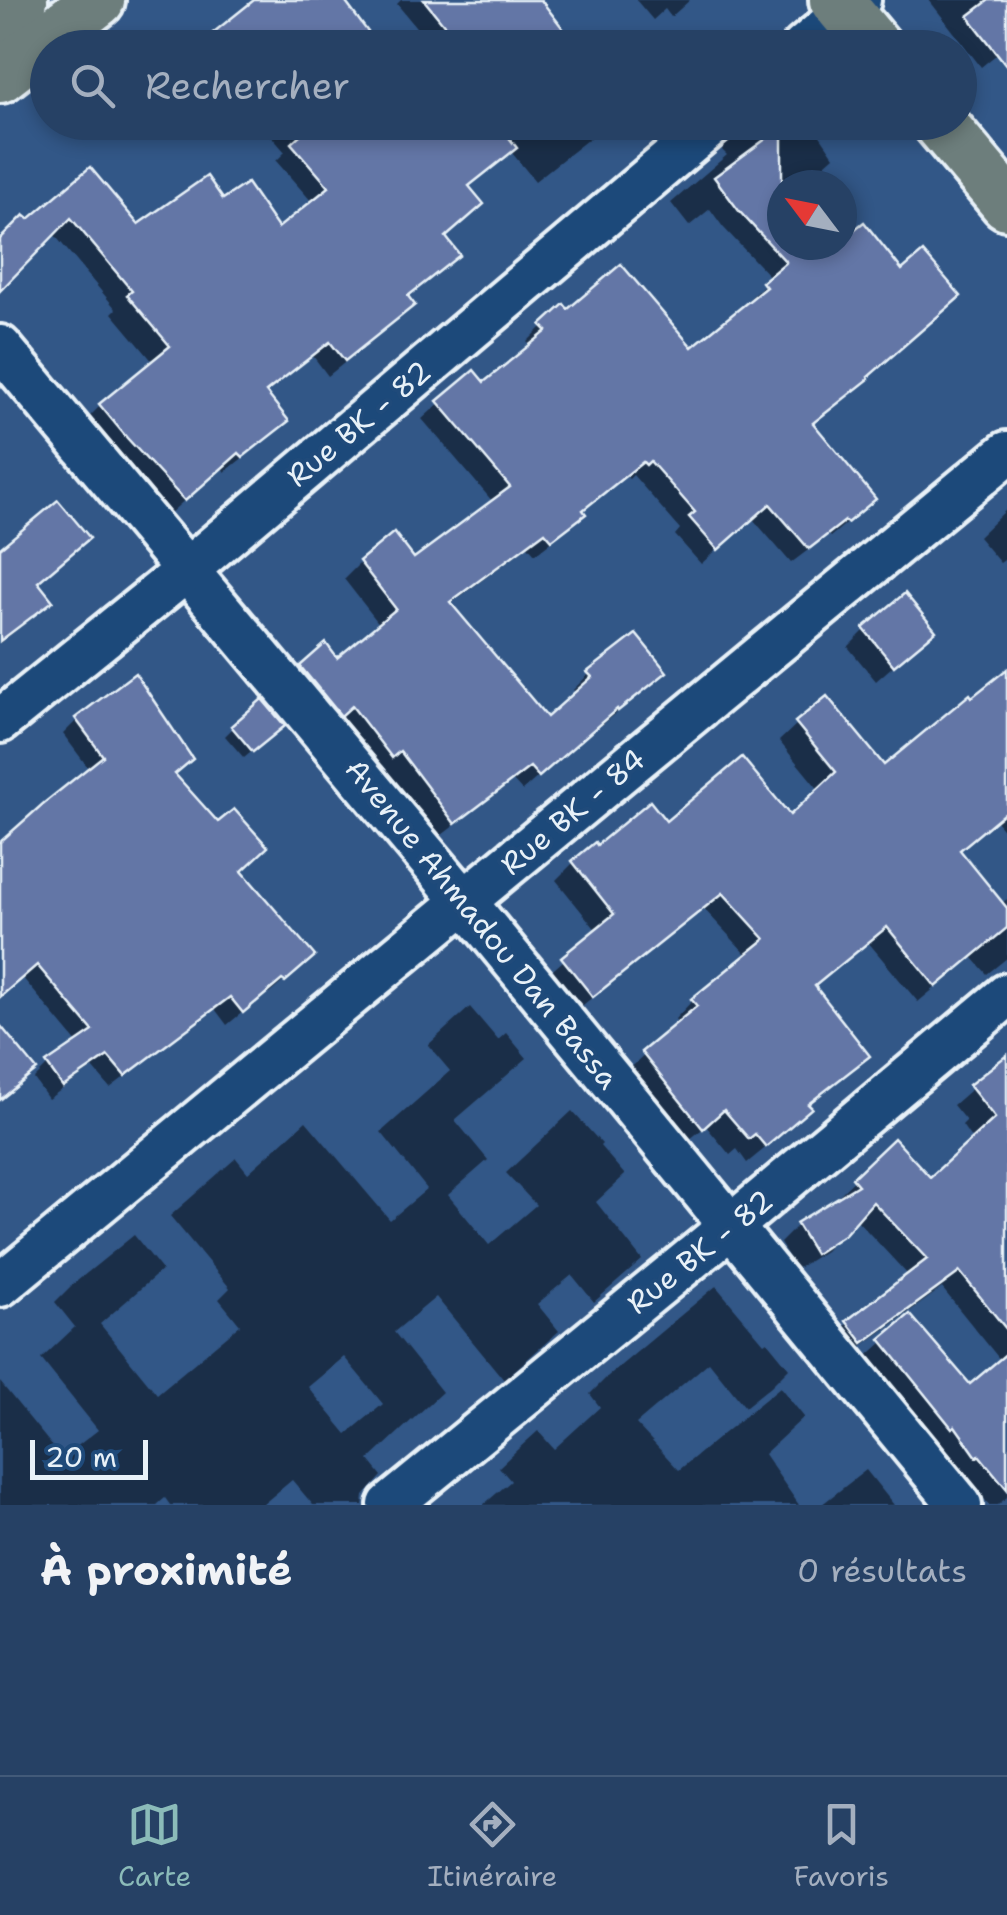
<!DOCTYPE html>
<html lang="fr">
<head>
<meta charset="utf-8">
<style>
  :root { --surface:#264165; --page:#2e486b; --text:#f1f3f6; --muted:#a4afbf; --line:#425a79; --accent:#8bbbb9 }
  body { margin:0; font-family:"Shantell Sans",sans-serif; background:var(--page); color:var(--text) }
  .compass { position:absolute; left:767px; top:170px; width:90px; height:90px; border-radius:50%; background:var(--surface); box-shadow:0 5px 15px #0003; rotate:302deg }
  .scale { position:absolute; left:30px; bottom:25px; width:118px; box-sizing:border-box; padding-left:10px; border:5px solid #e8f1f8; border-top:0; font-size:28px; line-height:35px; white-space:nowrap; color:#e8f1f8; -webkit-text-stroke:8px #1f4a7a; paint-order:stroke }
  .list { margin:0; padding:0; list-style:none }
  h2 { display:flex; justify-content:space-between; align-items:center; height:130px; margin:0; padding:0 40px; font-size:42px }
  h2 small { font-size:32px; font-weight:400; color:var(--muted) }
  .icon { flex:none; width:55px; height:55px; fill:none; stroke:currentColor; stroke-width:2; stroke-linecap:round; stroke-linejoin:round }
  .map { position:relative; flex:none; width:1007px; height:1505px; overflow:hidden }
  .search { position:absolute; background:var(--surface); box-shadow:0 5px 15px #0003; left:30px; right:30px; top:30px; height:110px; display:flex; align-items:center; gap:25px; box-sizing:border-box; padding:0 35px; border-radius:55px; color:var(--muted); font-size:38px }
  .sheet { height:270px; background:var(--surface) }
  nav { display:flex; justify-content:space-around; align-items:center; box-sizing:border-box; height:140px; border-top:2px solid var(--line); background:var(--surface); font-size:28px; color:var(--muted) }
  nav a { display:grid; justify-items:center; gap:5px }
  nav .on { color:var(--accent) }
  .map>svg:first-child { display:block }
  .shadow { fill:#0007; fill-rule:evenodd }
  .building { fill:#6376a6; stroke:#e8f1f8; stroke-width:2.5 }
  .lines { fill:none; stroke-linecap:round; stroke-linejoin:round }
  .minor-casing { stroke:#e8f1f8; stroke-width:50 }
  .major-casing { stroke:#e8f1f8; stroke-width:60 }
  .minor { stroke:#1f4a7a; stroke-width:42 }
  .major { stroke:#6d7e7c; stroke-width:52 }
  .labels { text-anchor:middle; stroke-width:8; stroke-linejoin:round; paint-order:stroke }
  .street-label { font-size:30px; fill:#e8f1f8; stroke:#1f4a7a }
</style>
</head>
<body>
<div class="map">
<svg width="1007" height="1505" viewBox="0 0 1007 1505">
  <rect width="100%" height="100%" fill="#325787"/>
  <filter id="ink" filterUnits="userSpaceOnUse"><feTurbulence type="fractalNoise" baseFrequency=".01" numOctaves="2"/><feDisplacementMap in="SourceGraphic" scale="20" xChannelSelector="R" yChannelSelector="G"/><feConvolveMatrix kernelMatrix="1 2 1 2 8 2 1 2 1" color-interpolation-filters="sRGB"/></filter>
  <g filter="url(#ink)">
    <g class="shadow">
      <polygon points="307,0 340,0 377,48 202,48"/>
      <polygon points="401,0 538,0 575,48 433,48 397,4"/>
      <polygon points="636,0 690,0 671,17 665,9 653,20"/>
      <polygon points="929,0 1007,0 1007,46 981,67"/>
      <polygon points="259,122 610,122 535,181 512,153 467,188 443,238 456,255 407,298 411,305 395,322 328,376 313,356 265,394 286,421 269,437 225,472 221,467 167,516 84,422 101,405 154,363 112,313 116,309 53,233 0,288 0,239 28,223 90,171 137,227 223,203 277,232 313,203 276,161 285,152"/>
      <polygon points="719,122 807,122 815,133 817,131 834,156 801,185 782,185 782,245 842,245 842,242 866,378 850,394 811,425 856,515 830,537 828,535 791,563 752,518 701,564 675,535 680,529 633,475 629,479 626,476 581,511 582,513 567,529 535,554 528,546 449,605 547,721 577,694 573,690 589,674 663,672 647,688 601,725 599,723 522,791 513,781 438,838 383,765 375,772 286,684 302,668 337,661 380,625 344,579 360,563 394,536 414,561 493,502 422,419 473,373 484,386 532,347 527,342 543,326 692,351 751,303 748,300 771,278 723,227 710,209 689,226 671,203 727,155 722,150 725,136"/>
      <polygon points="1007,509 1007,558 1000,563 978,537"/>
      <polygon points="87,538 36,583 50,601 32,618 0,643 0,552"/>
      <polygon points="865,630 933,631 876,681 848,647"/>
      <polygon points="1007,672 1007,834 996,821 958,852 1001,904 1007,899 1007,958 987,974 972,957 918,1002 868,942 813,988 866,1056 849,1073 807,1106 809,1108 792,1126 747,1163 737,1149 730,1155 706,1126 684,1144 626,1072 679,1024 675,1019 692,1001 748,956 704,909 574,1012 546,976 597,931 556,880 573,863 666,825 790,819 820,791 779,741 797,724 884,769"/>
      <polygon points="134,677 173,775 239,872 298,969 269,994 267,992 227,1025 215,1009 110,1088 93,1068 48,1099 34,1079 48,1065 78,1044 22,977 0,996 0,844 90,770 63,734 77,720"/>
      <polygon points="233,728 273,734 244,758 225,736"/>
      <path d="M470 1007 498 1040 506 1033 527 1058 455 1120 488 1160 448 1195 489 1245 536 1205 506 1173 572 1111 602 1144 600 1146 625 1175 596 1202 642 1260 594 1302 572 1275 537 1304 559 1331 504 1380 436 1297 394 1332 442 1392 369 1460 382 1476 364 1496 363 1505H313L292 1480 262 1505H170L165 1498 157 1505H0V1382L62 1458 98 1430 41 1359 75 1327 55 1302 72 1285 134 1235 162 1270 100 1324 157 1394 240 1325 219 1299 230 1288 170 1216 236 1158 248 1173 306 1121 390 1220 427 1189 381 1132 450 1071 428 1045ZM344 1357 383 1404 347 1434 308 1387Z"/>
      <polygon points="1007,1058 1007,1497 998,1505 989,1505 961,1470 958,1472 936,1441 933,1443 864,1359 910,1318 969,1388 1001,1361 942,1288 844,1359 830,1341 848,1323 909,1276 855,1218 825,1251 796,1269 780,1243 798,1225 839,1200 836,1198 894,1142 930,1181 973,1141 962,1125 966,1121 953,1105"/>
      <polygon points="716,1286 764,1343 767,1341 789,1368 771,1386 745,1407 709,1362 636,1424 679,1470 780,1387 804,1417 764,1454 799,1505 483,1505 511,1481 499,1467 518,1449 538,1431 554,1449 600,1407 590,1394 608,1376"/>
      <polygon points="866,1470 894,1505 821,1505"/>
    </g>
    <g class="building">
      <polygon points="254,0 344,0 380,48 298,48 286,33 270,48 194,48"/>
      <polygon points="424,0 541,0 578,48 463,48"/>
      <polygon points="989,0 1007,0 1007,66 968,16"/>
      <polygon points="314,122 497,122 517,148 469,186 484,204 446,237 460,255 408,296 415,305 345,361 330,342 266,392 289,421 243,457 239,453 185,501 127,438 99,404 170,346 127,295 132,291 71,218 0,291 0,239 24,215 29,219 90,167 138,224 207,176 223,199 247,183 278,228 329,187 291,143"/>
      <polygon points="782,127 782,245 842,245 842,239 864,222 902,270 923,252 961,296 868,377 869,379 813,423 876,499 847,523 845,521 809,549 770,504 718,550 689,517 695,512 650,461 646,465 643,462 583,510 586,514 552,540 545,532 450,602 547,717 592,677 587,672 636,634 667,672 618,711 617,709 539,777 530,767 455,824 400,751 392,758 352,706 341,716 300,666 326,643 337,658 396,609 359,561 394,532 414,558 510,487 437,401 474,370 484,382 547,331 541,325 564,304 568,309 621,264 692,347 766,287 762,282 786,262 739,211 714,177"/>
      <polygon points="58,500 90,538 38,582 53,601 0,641 0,548"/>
      <polygon points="905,593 936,631 894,666 863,628"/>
      <polygon points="1007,669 1007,811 960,850 1007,908 1007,928 936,987 887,927 815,986 870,1056 808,1104 812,1108 766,1147 755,1134 749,1139 724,1110 703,1129 641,1052 697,1006 691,999 765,939 723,893 593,997 561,957 614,914 572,861 595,842 597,845 650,801 666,821 742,757 790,815 836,772 795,722 827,696 884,765 970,694 972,697"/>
      <polygon points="135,673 193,759 175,774 218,822 234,809 268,847 242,871 315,956 285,982 282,980 243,1013 230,997 125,1076 108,1056 63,1087 46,1063 93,1031 37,965 0,997 0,842 44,803 103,756 75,718"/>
      <polygon points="262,699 285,726 253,752 231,726"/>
      <polygon points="0,1025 37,1070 0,1100"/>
      <polygon points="1007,1055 1007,1330 960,1272 863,1343 846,1321 927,1259 873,1202 845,1234 815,1254 796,1223 858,1185 852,1178 894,1138 930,1177 995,1118 969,1085"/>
      <polygon points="910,1314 970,1384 1007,1353 1007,1489 979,1455 977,1457 955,1426 952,1428 880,1339"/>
    </g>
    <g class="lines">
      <g class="minor-casing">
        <g id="minor">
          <polyline points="803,48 859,0"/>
          <polyline points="0,347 465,902 960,1505"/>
          <polyline points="0,721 188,569 715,122"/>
          <polyline points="0,1285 1007,453"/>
          <polyline points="390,1505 730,1227 1007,995"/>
        </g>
      </g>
      <g class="major-casing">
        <g id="major">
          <polyline points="836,0 876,48"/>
          <polyline points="0,17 21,0"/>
          <polyline points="0,76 98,0"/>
          <polyline points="939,122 1007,203"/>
        </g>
      </g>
      <use href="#minor" class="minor"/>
      <use href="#major" class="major"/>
    </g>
  </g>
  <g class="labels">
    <g class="street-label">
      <text transform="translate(359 424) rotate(-40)" y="10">Rue BK - 82</text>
      <text transform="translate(573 812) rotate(-40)" y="10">Rue BK - 84</text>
      <text transform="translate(482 924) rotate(51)" y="10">Avenue Ahmadou Dan Bassa</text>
      <text transform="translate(700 1252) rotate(-39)" y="10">Rue BK - 82</text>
    </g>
  </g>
</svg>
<svg class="compass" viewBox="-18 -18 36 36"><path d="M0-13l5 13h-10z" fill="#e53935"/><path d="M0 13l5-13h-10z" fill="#a4afbf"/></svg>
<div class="scale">20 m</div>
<div class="search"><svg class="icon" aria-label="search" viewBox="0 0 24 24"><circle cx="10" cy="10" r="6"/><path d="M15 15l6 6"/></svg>Rechercher</div>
</div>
<section class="sheet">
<h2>À proximité<small>0 résultats</small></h2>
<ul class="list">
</ul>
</section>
<nav>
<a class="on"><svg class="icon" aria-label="map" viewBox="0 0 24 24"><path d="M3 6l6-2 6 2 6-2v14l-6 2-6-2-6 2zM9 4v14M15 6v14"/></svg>Carte</a>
<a><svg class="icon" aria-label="directions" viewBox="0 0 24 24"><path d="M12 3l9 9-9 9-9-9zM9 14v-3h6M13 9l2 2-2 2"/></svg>Itinéraire</a>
<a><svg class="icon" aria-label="saved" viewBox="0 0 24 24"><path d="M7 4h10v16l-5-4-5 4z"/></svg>Favoris</a>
</nav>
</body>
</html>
